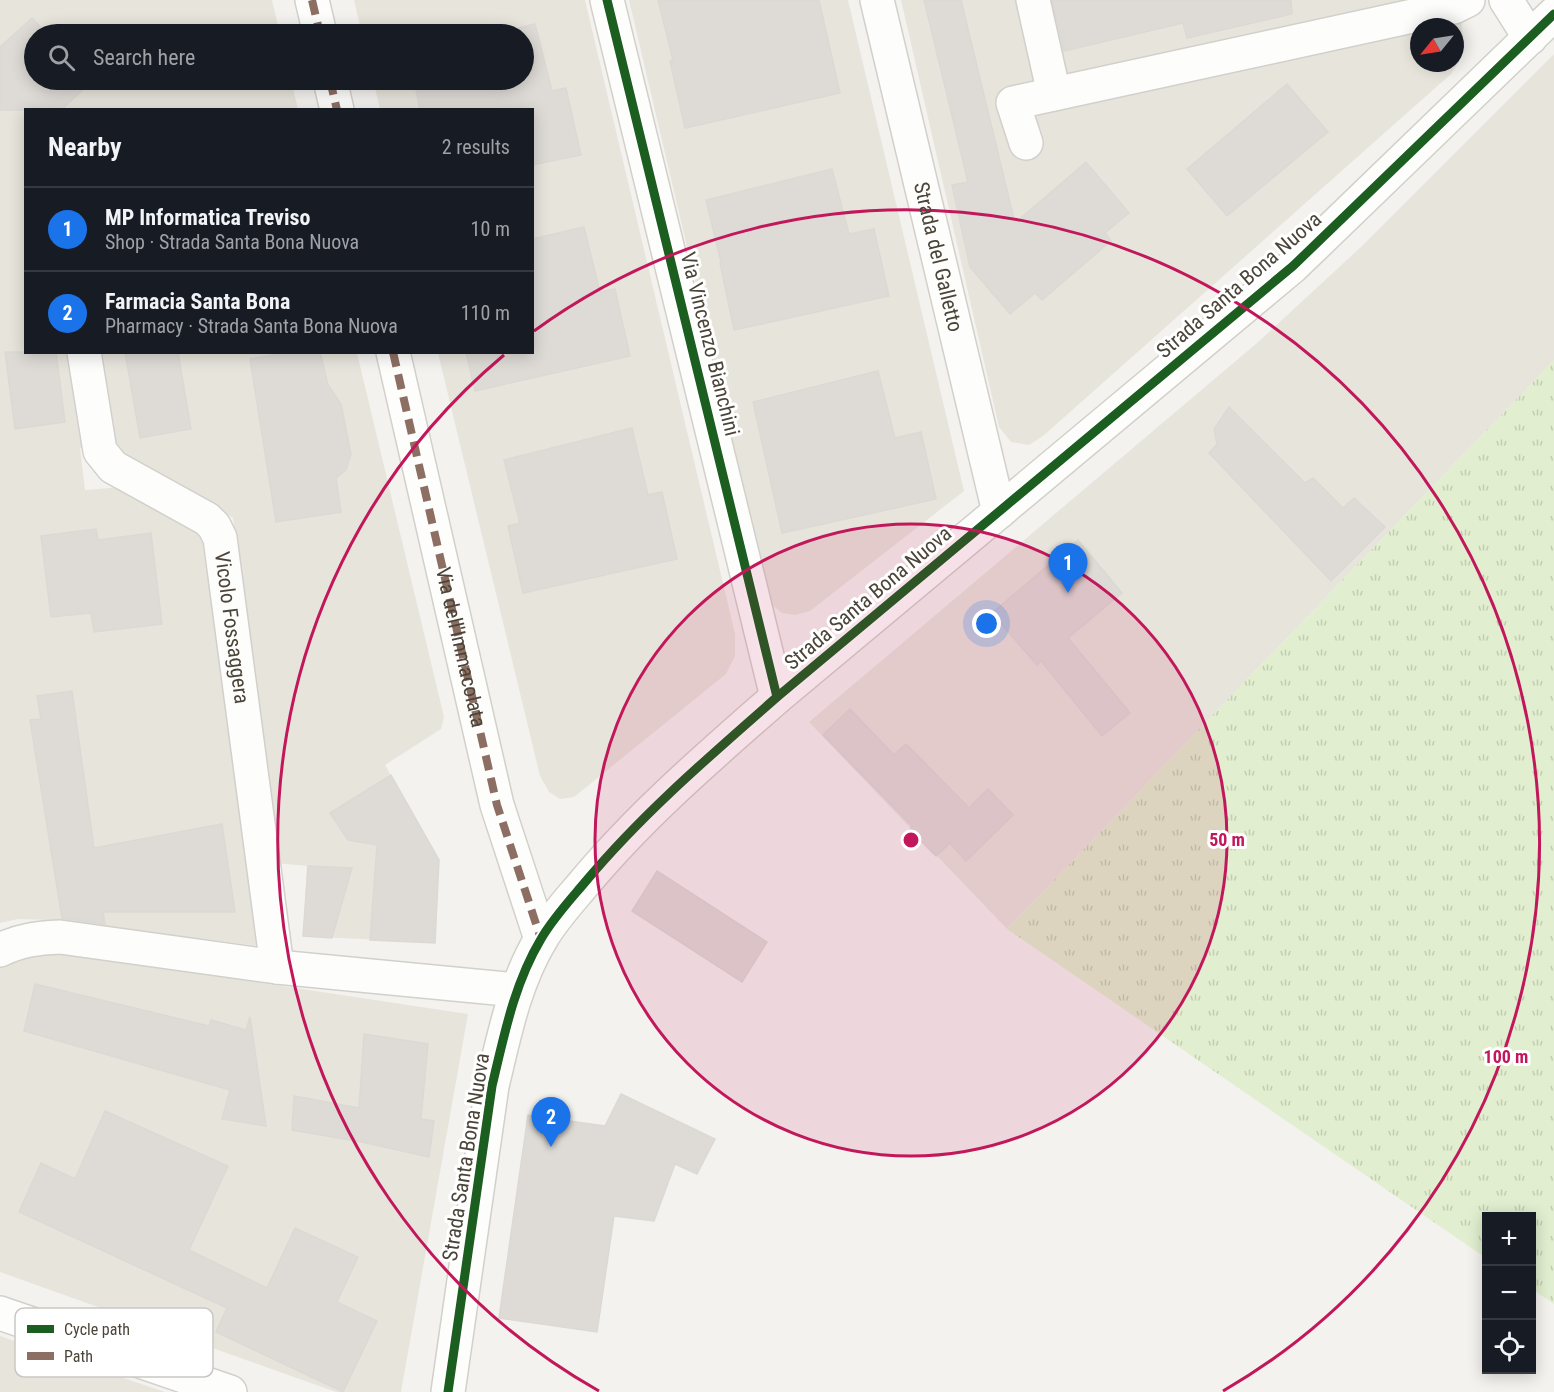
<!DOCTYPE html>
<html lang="en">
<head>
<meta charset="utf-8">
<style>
  :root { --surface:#171b24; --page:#242831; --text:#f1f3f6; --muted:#9ea1a6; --line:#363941; --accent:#1a73e8 }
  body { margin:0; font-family:"Roboto Condensed",sans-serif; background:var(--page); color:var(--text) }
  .controls { position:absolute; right:18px; bottom:18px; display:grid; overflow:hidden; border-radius:0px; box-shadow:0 3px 15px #0003 }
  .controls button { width:54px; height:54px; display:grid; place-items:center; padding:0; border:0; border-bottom:2px solid var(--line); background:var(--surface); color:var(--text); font:30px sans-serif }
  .compass { position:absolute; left:1410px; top:18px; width:54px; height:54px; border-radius:50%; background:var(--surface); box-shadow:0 3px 15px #0003; rotate:240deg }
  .you { position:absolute; left:987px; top:624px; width:21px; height:21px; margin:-15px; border:4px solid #fff; border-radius:50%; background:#1a73e8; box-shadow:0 0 0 9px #1a73e833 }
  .badge { display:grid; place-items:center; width:39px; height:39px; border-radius:50%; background:var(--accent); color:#fff; font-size:20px; font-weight:700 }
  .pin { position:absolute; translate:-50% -50px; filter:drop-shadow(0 2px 3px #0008) }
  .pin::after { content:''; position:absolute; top:32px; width:21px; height:18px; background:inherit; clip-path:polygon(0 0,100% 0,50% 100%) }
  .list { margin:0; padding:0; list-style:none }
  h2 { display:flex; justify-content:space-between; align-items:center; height:78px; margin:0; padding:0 24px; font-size:26px }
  h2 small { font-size:20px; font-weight:400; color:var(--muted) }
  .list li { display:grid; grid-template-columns:39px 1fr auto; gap:18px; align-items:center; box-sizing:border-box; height:84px; padding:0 24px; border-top:2px solid var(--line) }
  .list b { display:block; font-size:22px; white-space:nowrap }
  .list p { margin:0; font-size:20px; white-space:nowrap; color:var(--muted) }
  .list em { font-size:20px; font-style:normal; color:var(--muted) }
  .icon { flex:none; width:33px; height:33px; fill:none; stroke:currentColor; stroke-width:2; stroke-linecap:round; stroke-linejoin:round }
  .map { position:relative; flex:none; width:1554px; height:1392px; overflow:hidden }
  .search { position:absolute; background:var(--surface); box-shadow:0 3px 15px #0003; left:24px; top:24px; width:510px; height:66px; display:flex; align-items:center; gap:15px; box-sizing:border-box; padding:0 21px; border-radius:33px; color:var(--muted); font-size:22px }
  .panel { position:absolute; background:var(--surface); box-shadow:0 3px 15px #0003; left:24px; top:108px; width:510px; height:246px; border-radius:0px }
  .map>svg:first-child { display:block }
  .residential { fill:#e7e4dc; fill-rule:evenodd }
  .park { fill:url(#park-tufts) }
  .building { fill:#dedbd6; stroke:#dcd9d4; stroke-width:1.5 }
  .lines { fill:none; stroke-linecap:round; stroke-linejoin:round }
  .minor-casing { stroke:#d2d0cb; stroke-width:36 }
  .minor { stroke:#fdfdfc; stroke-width:33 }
  .quiet { stroke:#8d6e63; stroke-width:8; stroke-dasharray:15 8; stroke-linecap:butt }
  .cycleway-casing { stroke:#fff; stroke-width:13 }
  .cycleway { stroke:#1b5e20; stroke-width:9 }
  .ring { fill:none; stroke:#c2185b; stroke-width:3 }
  .labels { text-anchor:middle; stroke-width:6; stroke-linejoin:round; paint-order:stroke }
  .street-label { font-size:21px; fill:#4b4439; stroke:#fff }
  .key { fill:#fff; stroke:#c9c7c4; stroke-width:1.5 }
  .key-label { font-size:16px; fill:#4b4439 }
  .centre { fill:#c2185b; stroke:#fff; stroke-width:3 }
  .ring-label { font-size:18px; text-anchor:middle; font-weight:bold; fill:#c2185b; stroke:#fff; stroke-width:6; stroke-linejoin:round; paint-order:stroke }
</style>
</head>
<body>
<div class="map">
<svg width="1554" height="1392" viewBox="0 0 1554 1392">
  <defs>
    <pattern id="park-tufts" width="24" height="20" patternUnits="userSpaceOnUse" patternTransform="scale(1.5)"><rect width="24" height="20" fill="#e1eecf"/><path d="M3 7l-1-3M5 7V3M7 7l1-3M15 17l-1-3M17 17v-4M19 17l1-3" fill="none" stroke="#c3cdb2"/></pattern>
  </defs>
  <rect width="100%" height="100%" fill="#f4f2ee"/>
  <g class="residential">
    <polygon points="0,0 272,0 280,34 34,34 34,80 291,80 298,109 26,110 26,352 71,353 85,448 80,448 85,490 122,487 193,529 202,540 260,946 52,920 18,919 0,923"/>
    <polygon points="354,0 585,0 735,634 735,656 726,674 574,797 560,799 549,792 540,776 438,353 532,352 532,110 380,109 373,80 524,80 524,34 362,34"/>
    <polygon points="629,0 848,0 964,491 810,611 795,615 782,613 771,604"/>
    <path d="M901 0H1457L1461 20 1464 43 1460 60 1451 74 1043 436 1029 445 1011 442 999 427ZM1419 27H1455V63H1419Z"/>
    <polygon points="1554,54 1554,360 1007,929 809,722 1257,343 1362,246"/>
    <polygon points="99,353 357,353 444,717 441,729 385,765 439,860 435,943 303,936 307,866 276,863 233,518 124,454 117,445"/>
    <polygon points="50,951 468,1014 401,1392 336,1392 0,1272 0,962"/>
    <polygon points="0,1336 165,1392 0,1392"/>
  </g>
  <polygon class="park" points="1554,360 1554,1304 1532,1289 1532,1216 1486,1216 1486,1258 1007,929"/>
  <g class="building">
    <polygon points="658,0 819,0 840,93 685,128 670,61 673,60"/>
    <polygon points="924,0 961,0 1015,223 1086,162 1129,213 1105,233 1111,241 1042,300 1035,293 1010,314 970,267 952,185 968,182"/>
    <polygon points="1052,0 1291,0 1292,14 1187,38 1183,23 1064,51"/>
    <polygon points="32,18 47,34 34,34 34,80 88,80 91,82 61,110 0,110 0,47"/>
    <polygon points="535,24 552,91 566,88 581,155 532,165 532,110 420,110 414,80 524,80 524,34 494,34"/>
    <polygon points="1287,84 1328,132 1227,216 1187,169"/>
    <polygon points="832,169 849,234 874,229 889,296 734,330 720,263 721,262 706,200"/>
    <polygon points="584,227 600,292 615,289 630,356 475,391 466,352 532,352 532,239"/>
    <polygon points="5,352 56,352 65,422 15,429"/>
    <polygon points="125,352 178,352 191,429 140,438"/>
    <polygon points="292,352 320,352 328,385 341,404 351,454 346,470 336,478 341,512 276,522 250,359"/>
    <polygon points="878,371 895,438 921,432 936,499 782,533 753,402"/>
    <polygon points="1229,407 1305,483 1313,478 1343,508 1354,498 1385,527 1331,581 1209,453 1217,444 1214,429"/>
    <polygon points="632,428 648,495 662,492 677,559 523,593 508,526 520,523 504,460"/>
    <polygon points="96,529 98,540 151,533 162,624 94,632 91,613 51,617 41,536"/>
    <polygon points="1078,540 1122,593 1068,638 1130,713 1102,736 1041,661 1037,665 992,613"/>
    <polygon points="72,691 94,848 222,824 235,912 103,912 105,924 62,918 30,720 41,719 37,696"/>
    <polygon points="850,709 894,755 906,744 969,808 988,789 1013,815 966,861 950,843 936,856 910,830 912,826 823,735"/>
    <polygon points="391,775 439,860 435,943 370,940 377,845 348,840 330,813"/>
    <polygon points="308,866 352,868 332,938 303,936"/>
    <polygon points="657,871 767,942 742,982 632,911"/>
    <polygon points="35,984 209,1026 211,1020 246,1030 250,1017 266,1126 222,1119 230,1090 24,1031"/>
    <polygon points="364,1034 428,1044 421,1119 434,1121 429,1157 362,1142 292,1130 294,1096 359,1108"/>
    <polygon points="621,1094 715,1139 697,1174 675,1164 654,1221 614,1216 597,1332 499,1318 528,1115 605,1126"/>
    <polygon points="105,1111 228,1166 189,1250 267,1288 295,1228 358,1257 337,1302 377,1321 343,1392 216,1332 227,1308 19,1212 41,1163 75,1179"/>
  </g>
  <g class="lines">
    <g class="minor-casing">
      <g id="minor">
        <polyline points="312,0 320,34"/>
        <polyline points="607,0 777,697"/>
        <path id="s1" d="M877 0 999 512"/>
        <polyline points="1033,0 1054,94"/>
        <polyline points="1506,0 1530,38"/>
        <polyline points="330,80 337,110"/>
        <polyline points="1026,143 1013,103 1454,7 1468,0"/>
        <path id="s2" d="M84 352 100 451 113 467 207 519 214 526 220 538 277 967"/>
        <polyline points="393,352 497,805 541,939"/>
        <path d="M0 950C20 940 38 938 60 937L277 967 517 990"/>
        <polyline points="0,1313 230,1392"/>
        <path d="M448 1392 492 1086C504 1036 514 984 541 939 553 918 571 899 586 881 643 813 711 755 777 697L1293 266 1554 14"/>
      </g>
    </g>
    <use href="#minor" class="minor"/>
    <g class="quiet">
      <polyline points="312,0 320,34"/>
      <polyline points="330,80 337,110"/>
      <path id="s3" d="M393 352 497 805 541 939"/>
    </g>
    <g class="cycleway-casing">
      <g id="cycleway">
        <polyline points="607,0 777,697"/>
        <path d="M448 1392 492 1086C504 1036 514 984 541 939 553 918 571 899 586 881 643 813 711 755 777 697L1293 266 1554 14"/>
      </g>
    </g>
    <use href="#cycleway" class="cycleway"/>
  </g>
  <circle cx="911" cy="840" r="316" fill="#c2185b" fill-opacity=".12"/>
  <g class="ring">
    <circle cx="911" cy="840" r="316"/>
    <path d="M599 1391A633 633 0 0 1 504 355M534 331A633 633 0 1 1 1223 1391"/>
  </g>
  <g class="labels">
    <g class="street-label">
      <text dy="7" stroke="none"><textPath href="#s1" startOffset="264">Strada del Galletto</textPath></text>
      <text transform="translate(1239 285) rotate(-41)" y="7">Strada Santa Bona Nuova</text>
      <text transform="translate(710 344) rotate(76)" y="7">Via Vincenzo Bianchini</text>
      <text transform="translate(868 598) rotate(-40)" y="7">Strada Santa Bona Nuova</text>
      <text dy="7" stroke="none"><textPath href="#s2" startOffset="342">Vicolo Fossaggera</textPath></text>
      <text dy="7" stroke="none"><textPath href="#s3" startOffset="303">Via dell'Immacolata</textPath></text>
      <text transform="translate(466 1157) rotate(-81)" y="7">Strada Santa Bona Nuova</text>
    </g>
  </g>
  <rect x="15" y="1308" width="198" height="69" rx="9" class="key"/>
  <rect x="27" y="1325" width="27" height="8" fill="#1b5e20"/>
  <rect x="27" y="1352" width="27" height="8" fill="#8d6e63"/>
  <g class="key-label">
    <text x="64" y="1335">Cycle path</text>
    <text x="64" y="1362">Path</text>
  </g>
  <circle cx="911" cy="840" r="9" class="centre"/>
  <g class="ring-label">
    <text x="1227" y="846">50 m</text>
    <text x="1506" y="1063">100 m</text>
  </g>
</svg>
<div class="controls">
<button>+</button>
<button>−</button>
<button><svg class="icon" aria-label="locate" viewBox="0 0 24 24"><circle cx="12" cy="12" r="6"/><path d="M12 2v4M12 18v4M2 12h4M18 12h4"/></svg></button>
</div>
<svg class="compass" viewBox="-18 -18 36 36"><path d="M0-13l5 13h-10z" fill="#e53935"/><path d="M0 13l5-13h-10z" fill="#9ea1a6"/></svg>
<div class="you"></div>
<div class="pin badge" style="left:1068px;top:593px">1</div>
<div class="pin badge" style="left:551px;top:1147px">2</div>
<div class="search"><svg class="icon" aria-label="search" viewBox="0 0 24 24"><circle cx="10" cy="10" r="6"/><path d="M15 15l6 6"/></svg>Search here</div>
<section class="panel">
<h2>Nearby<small>2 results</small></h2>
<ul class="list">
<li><span class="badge">1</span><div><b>MP Informatica Treviso</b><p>Shop · Strada Santa Bona Nuova</p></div><em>10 m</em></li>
<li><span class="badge">2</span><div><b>Farmacia Santa Bona</b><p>Pharmacy · Strada Santa Bona Nuova</p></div><em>110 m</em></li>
</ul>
</section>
</div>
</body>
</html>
